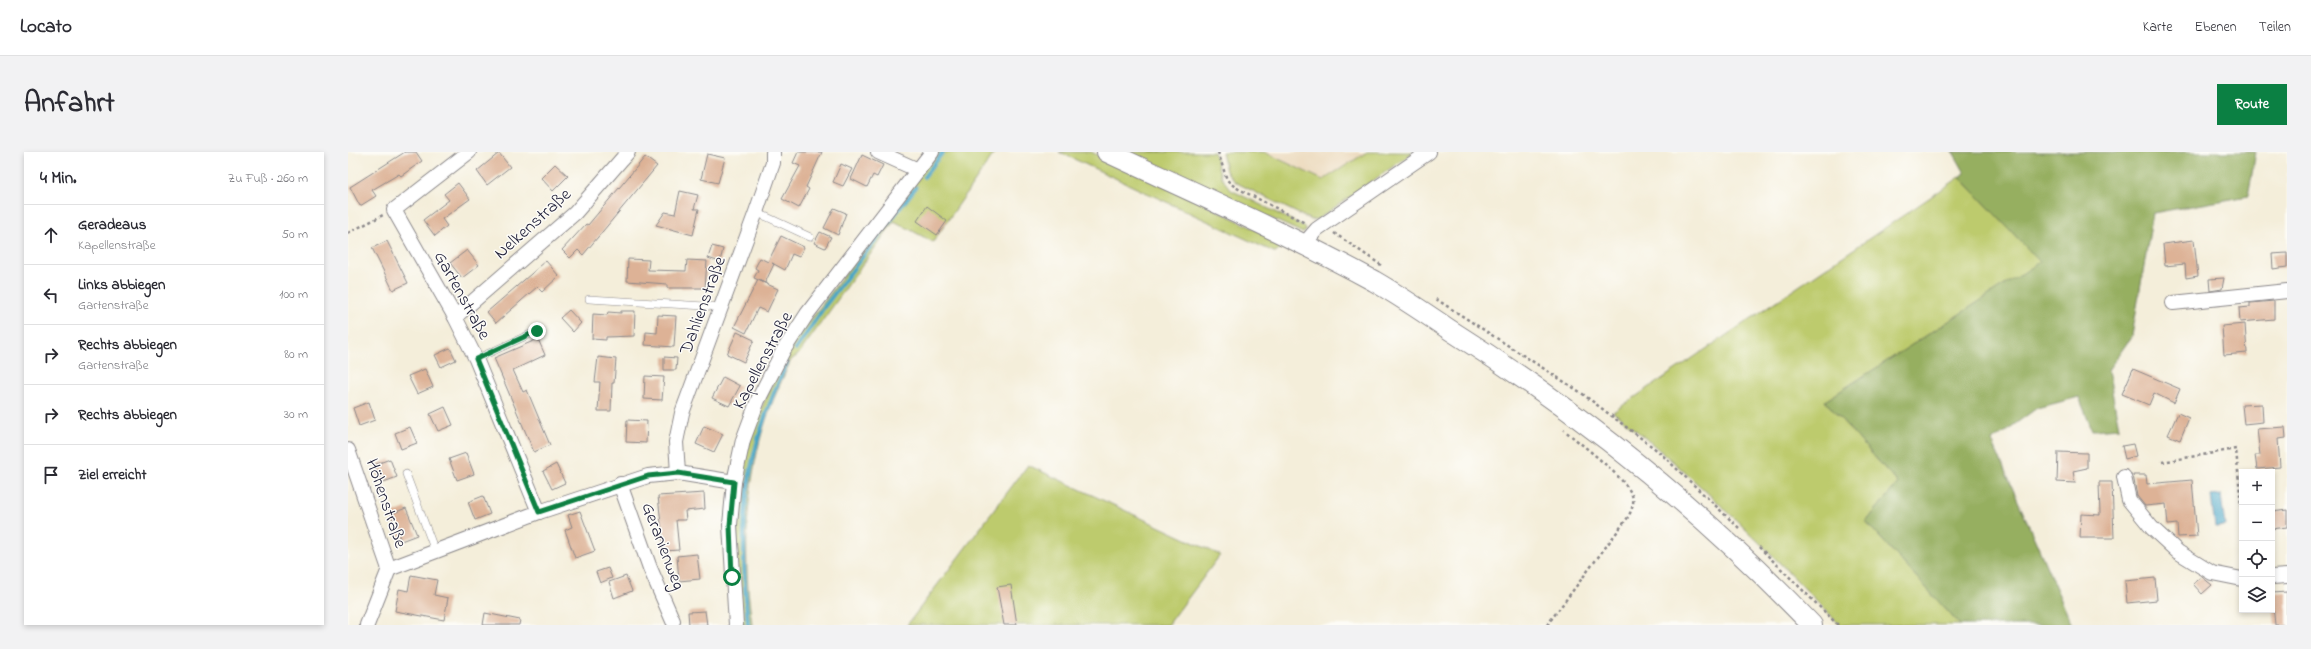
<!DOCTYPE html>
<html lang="de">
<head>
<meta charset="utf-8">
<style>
  :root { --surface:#fff; --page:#f2f2f3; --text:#2b2b33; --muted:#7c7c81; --line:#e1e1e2; --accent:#0b8043 }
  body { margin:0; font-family:"Indie Flower",sans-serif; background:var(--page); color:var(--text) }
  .controls { position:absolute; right:12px; bottom:12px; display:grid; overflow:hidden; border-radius:0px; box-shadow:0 2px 6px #0003 }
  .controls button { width:36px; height:36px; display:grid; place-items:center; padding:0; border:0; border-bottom:1px solid var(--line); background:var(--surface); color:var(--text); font:20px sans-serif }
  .stop { position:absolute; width:12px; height:12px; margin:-9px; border:3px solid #0b8043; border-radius:50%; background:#fff }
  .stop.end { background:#0b8043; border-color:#fff; box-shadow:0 1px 4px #0008 }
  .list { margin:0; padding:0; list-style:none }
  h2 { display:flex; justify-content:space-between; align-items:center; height:52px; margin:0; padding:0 16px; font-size:17px }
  h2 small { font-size:13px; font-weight:400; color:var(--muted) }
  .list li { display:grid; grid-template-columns:26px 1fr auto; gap:12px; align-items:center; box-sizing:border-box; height:60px; padding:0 16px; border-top:1px solid var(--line) }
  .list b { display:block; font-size:15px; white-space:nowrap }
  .list p { margin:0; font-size:13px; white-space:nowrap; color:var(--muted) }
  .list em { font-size:13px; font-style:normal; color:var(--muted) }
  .icon { flex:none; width:22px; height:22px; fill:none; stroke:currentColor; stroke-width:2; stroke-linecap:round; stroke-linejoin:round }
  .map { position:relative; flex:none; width:1939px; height:473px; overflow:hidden; border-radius:0px }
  header { display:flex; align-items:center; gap:24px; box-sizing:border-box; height:56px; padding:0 20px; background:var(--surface); border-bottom:1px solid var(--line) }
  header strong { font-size:19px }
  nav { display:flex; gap:22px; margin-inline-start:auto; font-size:14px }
  .intro { display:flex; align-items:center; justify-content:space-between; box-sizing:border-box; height:96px; padding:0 24px }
  h1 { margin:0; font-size:28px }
  .button { padding:10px 18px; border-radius:0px; background:var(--accent); color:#fff; font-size:14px; font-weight:700 }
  main { display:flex; gap:24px; padding:0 24px }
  aside { flex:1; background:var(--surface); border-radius:0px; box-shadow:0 2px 6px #0003 }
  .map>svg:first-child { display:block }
  .built { fill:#ebd8ba }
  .green { fill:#bdcb6d; stroke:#707654 }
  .forest { fill:#96af60; stroke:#5c684e }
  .water { fill:#48a6c7; stroke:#356481 }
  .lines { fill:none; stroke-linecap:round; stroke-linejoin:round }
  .stream { stroke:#48a6c7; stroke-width:4 }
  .building { fill:#ddb296 }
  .lane-casing { stroke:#8b888a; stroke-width:8 }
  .street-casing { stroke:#8b888a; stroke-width:16 }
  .secondary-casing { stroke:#8b888a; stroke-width:22 }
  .path { stroke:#8b888a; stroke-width:2.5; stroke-dasharray:3 3; stroke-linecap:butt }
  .lane { stroke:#fff; stroke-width:7 }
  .street { stroke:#fff; stroke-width:14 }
  .secondary { stroke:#fff; stroke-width:20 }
  .route { stroke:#0b8043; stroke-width:5 }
  .labels { text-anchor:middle; stroke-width:3; stroke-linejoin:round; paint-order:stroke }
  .street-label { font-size:18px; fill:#22223b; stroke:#fdfcf7 }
</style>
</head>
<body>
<header>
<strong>Locato</strong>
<nav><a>Karte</a><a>Ebenen</a><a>Teilen</a></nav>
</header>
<div class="intro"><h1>Anfahrt</h1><a class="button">Route</a></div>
<main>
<aside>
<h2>4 Min.<small>Zu Fuß · 260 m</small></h2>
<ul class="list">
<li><svg class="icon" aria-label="ahead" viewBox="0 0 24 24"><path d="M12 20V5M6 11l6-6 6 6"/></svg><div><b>Geradeaus</b><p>Kapellenstraße</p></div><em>50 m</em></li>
<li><svg class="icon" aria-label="left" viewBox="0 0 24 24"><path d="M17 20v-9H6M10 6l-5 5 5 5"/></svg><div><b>Links abbiegen</b><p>Gartenstraße</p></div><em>100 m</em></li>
<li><svg class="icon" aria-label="right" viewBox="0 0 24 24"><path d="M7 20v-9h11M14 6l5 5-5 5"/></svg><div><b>Rechts abbiegen</b><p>Gartenstraße</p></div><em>80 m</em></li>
<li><svg class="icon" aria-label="right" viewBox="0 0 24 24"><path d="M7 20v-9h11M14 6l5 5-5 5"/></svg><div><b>Rechts abbiegen</b></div><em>30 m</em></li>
<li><svg class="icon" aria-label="arrive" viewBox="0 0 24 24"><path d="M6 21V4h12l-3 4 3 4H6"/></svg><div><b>Ziel erreicht</b></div></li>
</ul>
</aside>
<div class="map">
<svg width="1939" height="473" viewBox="0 0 1939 473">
  <rect width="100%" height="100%" fill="#fdfcf7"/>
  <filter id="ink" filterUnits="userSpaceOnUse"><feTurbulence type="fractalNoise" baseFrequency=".025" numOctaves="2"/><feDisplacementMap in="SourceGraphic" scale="8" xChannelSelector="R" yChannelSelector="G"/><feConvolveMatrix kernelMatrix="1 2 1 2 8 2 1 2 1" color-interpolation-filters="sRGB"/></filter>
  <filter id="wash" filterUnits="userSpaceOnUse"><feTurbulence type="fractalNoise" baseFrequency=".012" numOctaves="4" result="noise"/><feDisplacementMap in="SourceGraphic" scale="16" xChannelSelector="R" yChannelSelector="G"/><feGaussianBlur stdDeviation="0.9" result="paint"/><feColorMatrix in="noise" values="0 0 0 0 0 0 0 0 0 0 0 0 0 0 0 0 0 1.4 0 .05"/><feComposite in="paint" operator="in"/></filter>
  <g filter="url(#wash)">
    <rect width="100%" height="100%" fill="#f4eeda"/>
    <polygon class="built" points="916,0 1019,0 975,28"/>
    <g class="green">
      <path d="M588 0H647L585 90 546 69 450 203 443 208C431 234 419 260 412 288 397 348 395 411 404 473H393L388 386 391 339 398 303 407 270 440 198Z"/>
      <polygon points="711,0 743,0 840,44 937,92 928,101"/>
      <polygon points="778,0 866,0 873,25 883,38 957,75 958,79 955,81"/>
      <polygon points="874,0 916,0 975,28 1019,0 1066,0 970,67 963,68 887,30 878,19"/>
      <path d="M1612 25 1693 110 1477 249 1550 331 1518 370 1612 473H1492C1420 398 1347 324 1265 260Z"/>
      <polygon points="680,313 872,403 820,473 559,473"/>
    </g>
    <polygon class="forest" points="1605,0 1908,0 1900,44 1805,61 1784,184 1760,218 1771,276 1744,278 1731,245 1689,256 1644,289 1724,473 1612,473 1518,370 1550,331 1477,249 1692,110 1612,25 1617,21"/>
    <polygon class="water" points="1873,343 1877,374 1867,375 1863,344"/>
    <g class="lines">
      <g class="stream">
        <polyline points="576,25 595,0"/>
        <polyline points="448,197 477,154 568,35"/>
        <path d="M400 473C390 372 395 303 439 211"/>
      </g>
    </g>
    <g id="blocks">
      <g class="building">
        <polygon points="57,0 68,0 74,9 53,24 51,22 24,38 28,44 12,54 2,35"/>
        <polygon points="450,0 474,0 458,35 461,37 451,56 434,47 452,14 445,11"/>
        <polygon points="151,1 162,15 139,33 129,19"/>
        <polygon points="359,2 377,6 370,31 353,27"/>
        <polygon points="514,3 535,13 529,25 525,23 519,35 503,27"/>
        <polygon points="297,5 309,14 235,103 230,98 222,106 214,98 238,72 240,73"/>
        <polygon points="207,12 220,24 205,39 193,26"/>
        <polygon points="493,12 504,17 495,34 485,30"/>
        <polygon points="110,31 122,47 94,67 99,74 87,84 75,68 101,48 96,42"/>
        <polygon points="332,39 350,43 346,57 351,57 345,83 308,73 317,60 327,62"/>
        <polygon points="579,54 599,69 589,83 569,69"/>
        <polygon points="486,56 498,61 490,83 476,76"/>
        <polygon points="472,80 483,85 477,96 466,91"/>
        <polygon points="433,84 456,95 451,105 444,102 437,118 424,111 426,112 417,131 406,126 410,118 407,116 412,106 420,110"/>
        <polygon points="1846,88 1850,124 1838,126 1837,112 1817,114 1815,92"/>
        <polygon points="39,89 60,131 45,138 24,96"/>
        <polygon points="364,94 375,97 372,110 360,106"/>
        <polygon points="119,98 131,113 114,126 102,111"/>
        <polygon points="1939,101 1939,115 1925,117 1924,102"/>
        <polygon points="280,107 301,108 300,118 338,119 339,108 359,109 357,136 319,136 319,132 279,129"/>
        <polygon points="198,109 211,124 194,140 189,135 148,171 139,160"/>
        <polygon points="1876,126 1874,137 1862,139 1861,127"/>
        <polygon points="410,128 430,137 419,160 410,156 398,181 386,175"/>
        <polygon points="1926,149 1926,167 1892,170 1891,156 1902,155 1902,151"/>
        <polygon points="221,158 233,171 225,180 212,166"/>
        <polygon points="273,159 287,159 286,184 258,185 258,188 244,187 245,162 259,163 260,160 273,161"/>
        <polygon points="310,163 328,164 326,195 297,193 298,180 309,181"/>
        <polygon points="1897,172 1899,201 1876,203 1874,174"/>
        <polygon points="389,180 406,188 396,210 379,202"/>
        <polygon points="190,187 197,203 165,218 175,240 179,238 202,293 186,300 146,206"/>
        <polygon points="102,196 108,208 93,215 87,203"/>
        <polygon points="250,205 268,207 266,231 264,231 263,259 250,259 252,230 247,230"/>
        <polygon points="316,205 329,206 328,218 316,218"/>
        <polygon points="77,217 85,235 69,242 60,224"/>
        <polygon points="1785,217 1832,237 1826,251 1806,241 1801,253 1774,242"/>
        <polygon points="297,224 316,225 314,248 296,247"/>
        <polygon points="375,225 392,234 381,254 364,246"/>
        <polygon points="21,250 27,268 11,274 5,256"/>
        <polygon points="1914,252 1915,270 1896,272 1894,253"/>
        <polygon points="97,255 105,273 90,279 82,262"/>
        <polygon points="1830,261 1841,266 1832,288 1820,283"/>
        <polygon points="279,268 299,269 298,291 278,290"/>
        <polygon points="356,274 375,282 366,300 348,292"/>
        <polygon points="62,275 69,291 53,297 47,281"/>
        <polygon points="1937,275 1938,286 1930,287 1932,315 1909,317 1907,303 1912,303 1909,277"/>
        <polygon points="1785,292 1788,304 1777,307 1774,294"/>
        <polygon points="1710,300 1739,301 1739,316 1725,319 1727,331 1709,330"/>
        <polygon points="118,301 126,322 109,328 101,307"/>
        <polygon points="42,307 49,325 33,331 26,313"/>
        <polygon points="208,312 217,331 204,337 195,319"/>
        <polygon points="1785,323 1798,323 1799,332 1844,328 1849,384 1830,385 1829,372 1820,373 1818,352 1797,354 1789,344"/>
        <polygon points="1751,330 1764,330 1766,386 1732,386 1733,362 1752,363"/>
        <polygon points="356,341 357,357 337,359 338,368 328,368 331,398 316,399 310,344"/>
        <polygon points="135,344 142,362 127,368 120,350"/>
        <polygon points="58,356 69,383 53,389 43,362"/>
        <polygon points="1939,358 1939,375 1924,377 1924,360"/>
        <polygon points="232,359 247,399 227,406 217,378 224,375 220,363"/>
        <polygon points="349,402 352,427 331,429 329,404"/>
        <polygon points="260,416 264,426 252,431 248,420"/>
        <polygon points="63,423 89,428 86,443 100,446 96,468 47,459 51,437 60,439"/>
        <polygon points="278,424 284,439 266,446 261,430"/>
        <polygon points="1854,425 1864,433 1854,442 1845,432"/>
        <polygon points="1807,426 1809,448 1779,451 1777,429"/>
        <polygon points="663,433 669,473 656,473 649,435"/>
        <polygon points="1939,440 1939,473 1927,473 1924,441"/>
        <polygon points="357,459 359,473 341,473 340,460"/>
        <polygon points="137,461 172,468 171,473 135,473"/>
      </g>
    </g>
  </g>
  <g filter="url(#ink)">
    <use href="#blocks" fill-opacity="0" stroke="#8b888a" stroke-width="1"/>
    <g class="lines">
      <g class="lane-casing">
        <g id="lane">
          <polyline points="408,60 462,85"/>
          <polyline points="241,147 373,155"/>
          <polyline points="128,207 189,179"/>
          <polyline points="58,322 87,399"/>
        </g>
      </g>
      <g class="street-casing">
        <g id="street">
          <polyline points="530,0 570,18"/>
          <polyline points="956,92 969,77 1081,0"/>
          <polyline points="1825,151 1939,139"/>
          <polyline points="107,165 227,61 280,0"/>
          <polyline points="0,298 41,417"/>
          <polyline points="330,321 328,290 334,261 408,60 425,11 425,0"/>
          <polyline points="1776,325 1781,348 1804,376 1830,400 1864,421 1894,427"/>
          <polyline points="272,332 302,416 325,469"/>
          <polyline points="191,360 300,324 330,321 386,330"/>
          <polyline points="1924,425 1939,424"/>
          <polyline points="19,473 41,417 191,360 128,207 107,165 46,58 121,0"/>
          <polyline points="388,473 382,373 386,330 395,288 410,248 435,199 459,162 584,0"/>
        </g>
      </g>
      <g class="secondary-casing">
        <path id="secondary" d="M759 0C849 42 940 82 1026 129 1052 144 1077 161 1102 178 1234 261 1356 360 1464 473"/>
      </g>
      <g class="path">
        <polyline points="870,0 879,28 887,35 957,71"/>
        <polyline points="0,81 35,63"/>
        <polyline points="986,81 1033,113"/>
        <polyline points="1088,147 1232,240 1310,299 1391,376"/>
        <polyline points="1814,310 1888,297 1894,365"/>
        <polyline points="1411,395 1490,473"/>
        <path d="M1199 473 1281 364C1283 358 1286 353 1285 347 1283 329 1230 290 1216 278"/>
      </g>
      <use href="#lane" class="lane"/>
      <use href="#street" class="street"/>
      <use href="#secondary" class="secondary"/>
    </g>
  </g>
  <g class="lines" filter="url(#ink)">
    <polyline class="route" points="189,179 128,207 191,360 300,324 330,321 386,330 382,373 384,425"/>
  </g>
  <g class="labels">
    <g class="street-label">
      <text transform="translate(184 71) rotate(-42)" y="6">Nelkenstraße</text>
      <text transform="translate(115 143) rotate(61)" y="6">Gartenstraße</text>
      <text transform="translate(354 153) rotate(-70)" y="6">Dahlienstraße</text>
      <text transform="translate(414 208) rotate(-62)" y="6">Kapellenstraße</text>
      <text transform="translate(39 351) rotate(71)" y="6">Höhenstraße</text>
      <text transform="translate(316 394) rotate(69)" y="6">Geranienweg</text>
    </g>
  </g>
</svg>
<div class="controls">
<button>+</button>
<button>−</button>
<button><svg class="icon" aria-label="locate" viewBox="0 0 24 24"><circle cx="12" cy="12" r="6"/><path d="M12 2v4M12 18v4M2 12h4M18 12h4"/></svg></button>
<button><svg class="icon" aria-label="layers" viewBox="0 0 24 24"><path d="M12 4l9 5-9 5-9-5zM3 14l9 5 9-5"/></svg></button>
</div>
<div class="stop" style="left:384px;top:425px"></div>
<div class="stop end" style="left:189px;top:179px"></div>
</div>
</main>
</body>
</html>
